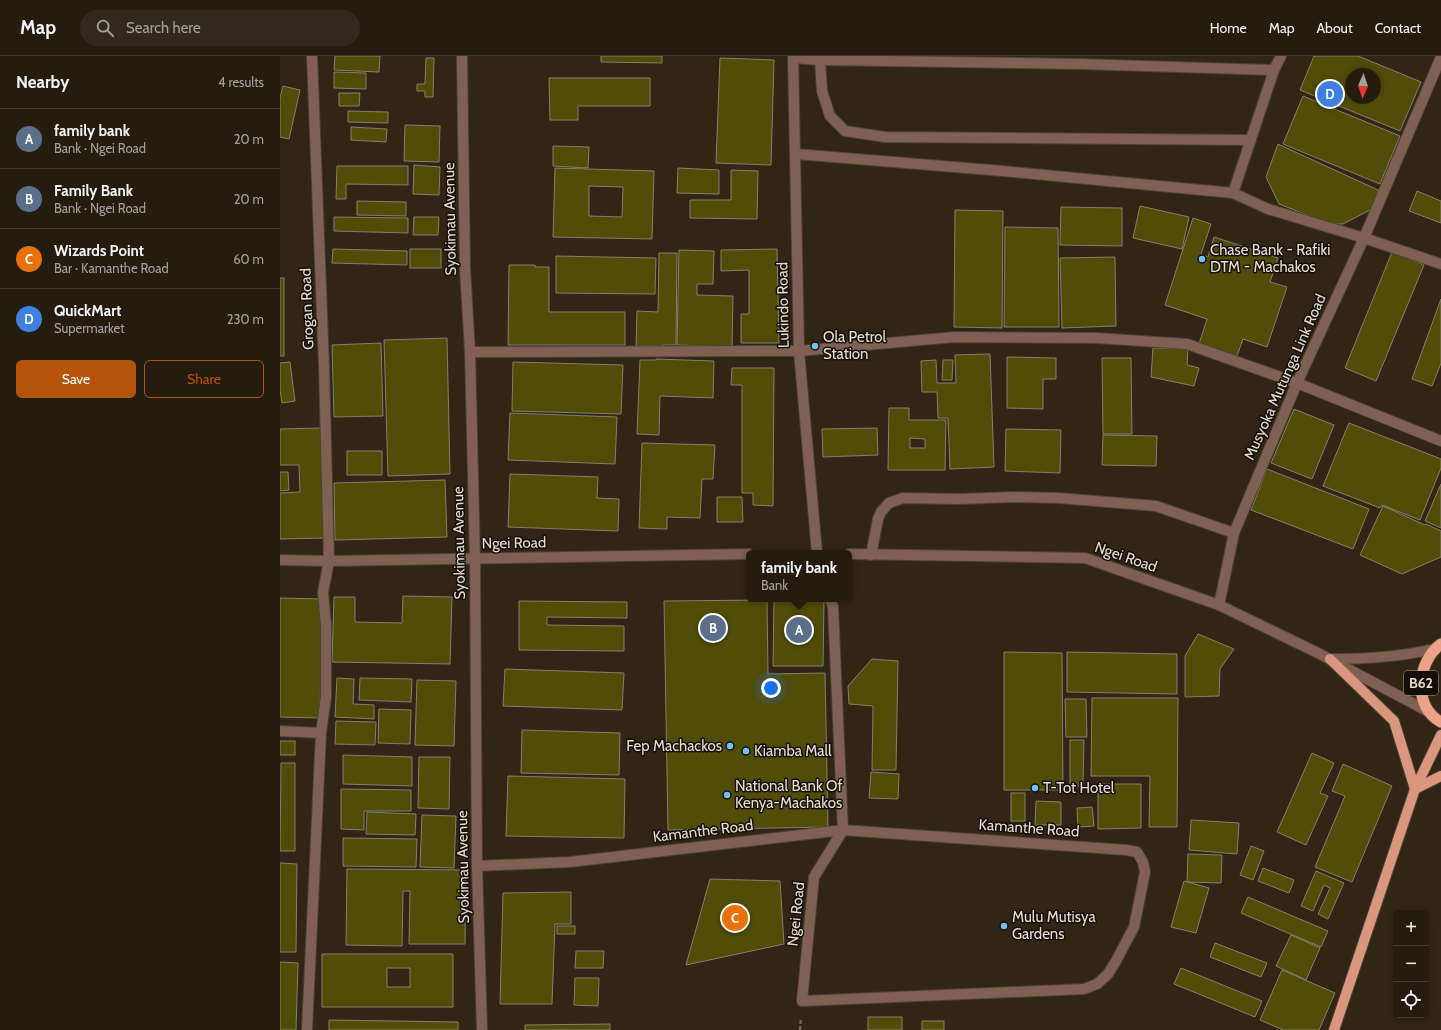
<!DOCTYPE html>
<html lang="en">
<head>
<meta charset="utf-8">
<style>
  :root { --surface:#251c10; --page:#31291e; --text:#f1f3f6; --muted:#a3a19f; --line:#423a30; --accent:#b45309 }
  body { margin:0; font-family:Cabin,sans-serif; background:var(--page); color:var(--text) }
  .controls { position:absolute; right:12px; bottom:12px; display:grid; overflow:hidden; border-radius:6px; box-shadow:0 2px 6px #0003 }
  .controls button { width:36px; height:36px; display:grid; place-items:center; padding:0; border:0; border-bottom:1px solid var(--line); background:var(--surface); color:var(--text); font:20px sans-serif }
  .compass { position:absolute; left:1065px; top:12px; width:36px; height:36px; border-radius:50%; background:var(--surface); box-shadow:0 2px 6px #0003; rotate:182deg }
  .you { position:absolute; left:491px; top:632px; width:14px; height:14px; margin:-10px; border:3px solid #fff; border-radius:50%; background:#1a73e8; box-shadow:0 0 0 6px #1a73e833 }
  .badge { display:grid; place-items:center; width:26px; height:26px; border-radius:50%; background:var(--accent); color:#fff; font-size:13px; font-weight:700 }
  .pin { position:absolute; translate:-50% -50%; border:2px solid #fff; box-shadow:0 1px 4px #0006 }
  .popup { position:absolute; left:466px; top:494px; width:106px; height:52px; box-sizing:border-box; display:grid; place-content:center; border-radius:6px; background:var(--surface); filter:drop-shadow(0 1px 3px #0005); font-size:13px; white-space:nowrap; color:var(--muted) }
  .popup b { font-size:15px; color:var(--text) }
  .popup::after { content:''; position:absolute; left:50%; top:100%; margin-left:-8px; border:8px solid transparent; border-top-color:var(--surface) }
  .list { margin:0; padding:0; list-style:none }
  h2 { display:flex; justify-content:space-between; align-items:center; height:52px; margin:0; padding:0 16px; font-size:17px }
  h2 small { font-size:13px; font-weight:400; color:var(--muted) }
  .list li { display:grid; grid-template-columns:26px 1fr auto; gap:12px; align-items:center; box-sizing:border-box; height:60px; padding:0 16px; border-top:1px solid var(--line) }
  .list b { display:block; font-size:15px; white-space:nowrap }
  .list p { margin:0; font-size:13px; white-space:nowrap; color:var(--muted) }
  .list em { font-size:13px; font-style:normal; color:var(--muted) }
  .actions { display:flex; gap:8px; padding:12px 16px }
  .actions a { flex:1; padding:9px 0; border:1px solid var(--accent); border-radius:6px; text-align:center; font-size:14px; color:var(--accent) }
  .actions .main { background:var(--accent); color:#fff }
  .icon { flex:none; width:22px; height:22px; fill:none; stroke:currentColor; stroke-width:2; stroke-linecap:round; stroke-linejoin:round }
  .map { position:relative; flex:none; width:1161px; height:974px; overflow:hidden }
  header { display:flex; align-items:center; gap:24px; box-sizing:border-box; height:56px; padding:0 20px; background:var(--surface); border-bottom:1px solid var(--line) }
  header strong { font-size:19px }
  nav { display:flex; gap:22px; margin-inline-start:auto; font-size:14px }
  .search { width:280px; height:36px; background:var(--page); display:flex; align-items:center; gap:10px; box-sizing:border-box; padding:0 14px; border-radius:22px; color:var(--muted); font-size:15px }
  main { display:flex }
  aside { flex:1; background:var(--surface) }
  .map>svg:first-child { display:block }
  .building { fill:#504d09; stroke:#82826c; fill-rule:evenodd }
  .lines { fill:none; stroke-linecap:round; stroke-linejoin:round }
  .minor-casing { stroke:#4e4234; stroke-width:12 }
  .primary-casing { stroke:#4e4234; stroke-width:12 }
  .trunk-casing { stroke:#4e4234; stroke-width:13 }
  .path { stroke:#6e6457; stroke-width:2.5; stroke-dasharray:4 2; stroke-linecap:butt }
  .minor { stroke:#816054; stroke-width:10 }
  .primary { stroke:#da977e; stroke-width:10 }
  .trunk { stroke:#eca286; stroke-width:11 }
  .poi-dot { fill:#71c1f5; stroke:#150f09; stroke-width:1.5 }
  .labels { text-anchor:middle; stroke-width:3; stroke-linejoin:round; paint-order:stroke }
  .shield { fill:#150f09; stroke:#a69f96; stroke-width:1 }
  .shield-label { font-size:14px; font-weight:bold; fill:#e4ddd3 }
  .street-label { font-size:15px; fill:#e4ddd3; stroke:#150f09 }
  .poi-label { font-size:15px; fill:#e4ddd3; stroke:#150f09; text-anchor:start }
</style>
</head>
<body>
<header>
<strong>Map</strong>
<div class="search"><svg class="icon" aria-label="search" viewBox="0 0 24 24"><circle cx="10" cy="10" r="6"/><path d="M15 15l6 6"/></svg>Search here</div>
<nav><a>Home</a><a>Map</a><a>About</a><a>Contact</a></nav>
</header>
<main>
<aside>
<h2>Nearby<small>4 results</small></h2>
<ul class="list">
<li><span class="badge" style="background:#5c6f8a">A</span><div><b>family bank</b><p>Bank · Ngei Road</p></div><em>20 m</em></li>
<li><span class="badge" style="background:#5c6f8a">B</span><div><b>Family Bank</b><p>Bank · Ngei Road</p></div><em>20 m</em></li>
<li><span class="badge" style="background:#e8710a">C</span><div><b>Wizards Point</b><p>Bar · Kamanthe Road</p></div><em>60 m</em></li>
<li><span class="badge" style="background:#3f7fe0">D</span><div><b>QuickMart</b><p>Supermarket</p></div><em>230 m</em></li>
</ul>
<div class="actions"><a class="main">Save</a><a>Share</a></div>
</aside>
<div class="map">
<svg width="1161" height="974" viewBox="0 0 1161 974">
  <rect width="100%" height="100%" fill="#312516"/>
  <g class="building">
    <polygon points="55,0 100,0 99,16 54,14"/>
    <polygon points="321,0 382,0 382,7 321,6"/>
    <path d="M1034 0H1078L1141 26 1120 75 1020 34ZM1071 18H1095V42H1071Z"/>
    <polygon points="146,2 154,2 153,41 145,41 145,35 137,35 137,28 145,28"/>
    <polygon points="440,2 494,4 491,109 436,107"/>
    <polygon points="54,16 86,17 86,33 54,32"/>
    <polygon points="269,22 370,22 370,50 298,50 298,64 270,64"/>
    <polygon points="3,30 20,34 9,83 0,81 0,42"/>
    <polygon points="59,37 80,37 79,50 59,50"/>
    <polygon points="1023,40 1120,80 1100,128 1003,88"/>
    <polygon points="68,55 108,56 108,67 68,66"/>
    <polygon points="125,69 160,70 159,106 124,105"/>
    <polygon points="71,71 107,73 106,86 71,84"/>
    <polygon points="998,88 1098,134 1092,153 1063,168 1050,168 999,148 986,121"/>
    <polygon points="273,90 309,91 308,112 273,110"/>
    <polygon points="134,109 160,111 159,139 133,138"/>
    <polygon points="57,110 128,110 128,129 66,128 66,143 56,143"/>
    <path d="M275 112 374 115 372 183 273 181ZM309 130 343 131 342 161 309 160Z"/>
    <polygon points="398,112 439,114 439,138 397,137"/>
    <polygon points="451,114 478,115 477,163 410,162 410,144 451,144"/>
    <polygon points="1137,135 1161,145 1161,167 1129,155"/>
    <polygon points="77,145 126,146 126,160 77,159"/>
    <polygon points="860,150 909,161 902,193 853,182"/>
    <polygon points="781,151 842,152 842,190 780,189"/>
    <polygon points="675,154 723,155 722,272 674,271"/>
    <polygon points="54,161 128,162 128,177 54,175"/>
    <polygon points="134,161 159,161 158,179 133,179"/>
    <polygon points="913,162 931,168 921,198 928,201 934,181 998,202 990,226 1007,231 987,291 963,283 957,300 919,288 927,263 885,249"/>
    <polygon points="725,171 778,172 779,271 724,271"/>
    <polygon points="53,193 127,195 127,209 52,207"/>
    <rect x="130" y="193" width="31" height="19"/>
    <polygon points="497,193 499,287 461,287 461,258 469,258 469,214 441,215 441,194"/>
    <polygon points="399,194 434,195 433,228 417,228 417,239 453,240 452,291 397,289"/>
    <polygon points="1112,196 1144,209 1096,325 1065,312"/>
    <polygon points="379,197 397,197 396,289 383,289 383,290 356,290 357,255 378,256"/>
    <polygon points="276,200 376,202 375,238 276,237"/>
    <polygon points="835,201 836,270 782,272 780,202"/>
    <polygon points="229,209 255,209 255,211 269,211 269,256 345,256 345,289 228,289"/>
    <rect x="0" y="222" width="4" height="78"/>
    <polygon points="1161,243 1161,307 1152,330 1132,323"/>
    <polygon points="167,282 170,418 108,420 104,284"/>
    <polygon points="101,287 103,360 54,361 52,289"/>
    <polygon points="873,292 908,293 907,309 919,312 914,330 871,321"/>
    <polygon points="710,298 714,411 670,413 668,362 658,362 657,336 642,336 641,305 656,304 657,327 676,327 675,299"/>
    <polygon points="727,301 776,302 776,323 763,323 763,353 727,352"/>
    <polygon points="822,302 851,302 852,378 823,378"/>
    <polygon points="376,303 434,305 433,342 380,340 379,379 357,378 360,304 376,304"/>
    <polygon points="663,304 673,304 672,324 662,324"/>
    <polygon points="10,306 15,345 2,347 0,334 0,307"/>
    <polygon points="233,306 343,309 341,358 232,355"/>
    <polygon points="452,312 494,312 493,450 473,449 473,437 462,437 462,329 451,329"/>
    <path d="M609 352H629V364H666L665 414H608ZM630 382 645 383V392H630Z"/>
    <polygon points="1014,353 1054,369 1032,423 991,407"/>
    <polygon points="230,357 337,361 335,408 228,404"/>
    <polygon points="1069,367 1161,403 1161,412 1140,464 1102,449 1100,452 1043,430"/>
    <polygon points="42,372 45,482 0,483 0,437 20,436 19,409 0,409 0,373"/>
    <polygon points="597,372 598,399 543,401 542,373"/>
    <polygon points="726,373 781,374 780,417 725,415"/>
    <polygon points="823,379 877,380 876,410 822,409"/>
    <polygon points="362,387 435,389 433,423 422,423 420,462 387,461 387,473 359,472"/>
    <rect x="67" y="395" width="35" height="24"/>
    <polygon points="987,413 1089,453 1073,493 971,454"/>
    <polygon points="0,416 8,416 9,434 0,435"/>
    <polygon points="230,418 318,421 317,442 339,443 338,475 228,471"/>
    <polygon points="165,424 167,481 55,484 54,427"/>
    <polygon points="1161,428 1161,472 1145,465"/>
    <polygon points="437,441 462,441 463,466 437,466"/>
    <polygon points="1103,450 1145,469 1146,468 1161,475 1161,501 1122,518 1080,499"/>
    <polygon points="123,540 172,541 170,608 52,606 54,541 75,541 75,566 122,567"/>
    <polygon points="0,542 42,543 40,662 0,661"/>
    <polygon points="494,543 544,543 543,610 493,610"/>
    <polygon points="487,544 488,618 545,617 548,771 388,774 384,545"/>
    <polygon points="239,545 347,546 347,562 267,561 267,569 344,570 344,595 239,594"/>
    <polygon points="918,578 954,593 940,613 939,640 905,641 905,600"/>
    <polygon points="724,596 782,597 783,734 724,734"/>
    <polygon points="787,596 897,598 897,638 787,636"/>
    <polygon points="592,603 618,605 616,714 592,714 593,650 569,648 568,630"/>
    <polygon points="225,613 344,617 342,654 223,650"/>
    <polygon points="57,622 74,623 73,648 94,649 94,663 55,661"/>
    <polygon points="80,622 132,623 131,646 79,644"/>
    <polygon points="137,624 176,625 174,690 135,689"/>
    <polygon points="812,642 898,642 897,771 869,771 870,720 811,720"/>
    <polygon points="785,643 806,643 807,681 786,681"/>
    <polygon points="99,653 131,654 130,688 98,687"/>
    <polygon points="56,665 96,666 95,689 55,688"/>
    <polygon points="242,674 340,677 339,719 241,717"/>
    <polygon points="790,684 804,684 803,730 790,730"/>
    <rect x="0" y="685" width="15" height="14"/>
    <polygon points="1032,697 1054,707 1040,737 1048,740 1026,789 997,776"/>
    <polygon points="63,699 132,701 132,730 63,728"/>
    <polygon points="139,701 170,701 169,753 138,752"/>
    <polygon points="1,707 15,707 15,795 0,795"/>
    <polygon points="1063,708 1112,730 1072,826 1035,811 1065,740 1052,735"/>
    <polygon points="591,716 619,718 618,743 589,742"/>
    <polygon points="228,720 345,723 344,782 226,780"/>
    <polygon points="818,728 861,728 861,772 818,773"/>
    <polygon points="61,733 131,734 131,755 84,755 84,774 61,773"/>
    <rect x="731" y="737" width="14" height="28"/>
    <polygon points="756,745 781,746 781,769 755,769"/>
    <polygon points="812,751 814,770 798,771 797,752"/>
    <polygon points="87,756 136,758 135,779 86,778"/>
    <polygon points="142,759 176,760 174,812 140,811"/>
    <polygon points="911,764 959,767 957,798 909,794"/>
    <polygon points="63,782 137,783 136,811 63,810"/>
    <polygon points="971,790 984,795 973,824 960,819"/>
    <polygon points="908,798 942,799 941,827 907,826"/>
    <polygon points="0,807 17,808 16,896 0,896"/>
    <polygon points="983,812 1014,824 1009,837 978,825"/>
    <polygon points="67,813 186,814 185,888 129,888 130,835 123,835 122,890 66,889"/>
    <polygon points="1036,815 1064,827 1048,863 1038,858 1050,832 1044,829 1033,855 1021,850"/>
    <polygon points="430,823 500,825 504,888 406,909"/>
    <polygon points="904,825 929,832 916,877 891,871"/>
    <polygon points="291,836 291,868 275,868 272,948 220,948 223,837"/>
    <polygon points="968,841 1048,875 1041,891 961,857"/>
    <rect x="277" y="870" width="18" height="8"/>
    <polygon points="1011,879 1040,892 1026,924 996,910"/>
    <polygon points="935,887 987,907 981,921 930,901"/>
    <polygon points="296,895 324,895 323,912 295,912"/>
    <path d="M42 898H173V951H42ZM107 912H130V931H107Z"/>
    <polygon points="0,906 18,907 16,974 0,974"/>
    <polygon points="901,912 982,945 975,961 894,928"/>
    <polygon points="1002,914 1055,937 1039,974 1003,974 980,964"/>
    <polygon points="295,922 319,922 318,950 294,949"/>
    <rect x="588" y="961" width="34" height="13"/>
    <polygon points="49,964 178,966 178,974 49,974"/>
    <rect x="642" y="965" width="22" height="9"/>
    <polygon points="330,968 330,974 245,974 245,969"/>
  </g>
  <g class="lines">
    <g class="minor-casing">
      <g id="minor">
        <polyline points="32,0 44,310 49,505 43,536 46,569 46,641 41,677"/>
        <polyline points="182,0 185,212 190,296 195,503 197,810 202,974"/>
        <polyline points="513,0 519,295 537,497"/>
        <polyline points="1001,0 994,14 953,137 988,153 1084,182 1161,208"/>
        <polyline points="513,2 540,4 800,8 994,14"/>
        <polyline points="540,4 542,35 550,60 565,75 605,81 971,84"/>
        <polyline points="516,98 723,115 953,137"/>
        <polyline points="190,296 519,295 675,281 817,282 907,288 1017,327 1161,385"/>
        <polyline points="569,498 805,502 939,549 1038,597 1151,657"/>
        <polyline points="591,499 598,463 601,456 609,447 623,442 679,443 733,441 779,442 876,450 954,477"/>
        <polyline points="0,504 49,505 469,498"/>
        <polyline points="939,549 954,477 1017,327 1084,182 1161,1"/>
        <path d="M1052 603C1088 603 1119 601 1154 593"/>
        <polyline points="0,675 41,677 27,974"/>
        <polyline points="197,810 290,806 563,774 846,794 857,796 863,806 865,816 854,871 836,905 828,918 817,928 804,933 522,945 534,821 563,774 553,551 550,543"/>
      </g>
    </g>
    <g class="primary-casing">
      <g id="primary">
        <polyline points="1050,603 1114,665 1135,733 1161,720"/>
        <polyline points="1054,974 1135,733 1161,679"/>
      </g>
    </g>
    <g class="trunk-casing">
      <path id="trunk" d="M1161 588C1137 605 1132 651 1161 666"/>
    </g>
    <polyline class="path" points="520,974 521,962"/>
    <use href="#minor" class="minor"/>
    <use href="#primary" class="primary"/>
    <use href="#trunk" class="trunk"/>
  </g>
  <g class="poi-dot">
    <circle cx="922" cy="203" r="4"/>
    <circle cx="535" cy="290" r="4"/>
    <circle cx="450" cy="690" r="4"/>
    <circle cx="466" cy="695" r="4"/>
    <circle cx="755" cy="732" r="4"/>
    <circle cx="447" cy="739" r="4"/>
    <circle cx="724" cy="870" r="4"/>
  </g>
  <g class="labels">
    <rect class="shield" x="1124" y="615" width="34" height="24" rx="3"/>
    <g class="shield-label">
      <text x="1141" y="632">B62</text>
    </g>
    <g class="street-label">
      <text transform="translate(170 163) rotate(-91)" y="5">Syokimau Avenue</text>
      <text transform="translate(503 249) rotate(-91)" y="5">Lukindo Road</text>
      <text transform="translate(27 253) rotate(-92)" y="5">Grogan Road</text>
      <text transform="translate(1005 321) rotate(-66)" y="5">Musyoka Mutunga Link Road</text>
      <text transform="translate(179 487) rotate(-91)" y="5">Syokimau Avenue</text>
      <text transform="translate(234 487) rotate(-1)" y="5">Ngei Road</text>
      <text transform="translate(846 501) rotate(19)" y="5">Ngei Road</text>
      <text transform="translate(749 772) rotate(4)" y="5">Kamanthe Road</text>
      <text transform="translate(423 775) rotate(-7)" y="5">Kamanthe Road</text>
      <text transform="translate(183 811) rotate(-91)" y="5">Syokimau Avenue</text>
      <text transform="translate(516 858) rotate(-84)" y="5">Ngei Road</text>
    </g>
    <g class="poi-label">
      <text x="930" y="199">Chase Bank - Rafiki<tspan x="930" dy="17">DTM - Machakos</tspan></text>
      <text x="543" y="286">Ola Petrol<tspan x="543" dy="17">Station</tspan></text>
      <text x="442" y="695" text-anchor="end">Fep Machackos</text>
      <text x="474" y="700">Kiamba Mall</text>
      <text x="455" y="735">National Bank Of<tspan x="455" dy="17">Kenya-Machakos</tspan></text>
      <text x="763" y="737">T-Tot Hotel</text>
      <text x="732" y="866">Mulu Mutisya<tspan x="732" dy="17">Gardens</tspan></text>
    </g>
  </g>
</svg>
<div class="controls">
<button>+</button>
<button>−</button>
<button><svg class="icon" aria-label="locate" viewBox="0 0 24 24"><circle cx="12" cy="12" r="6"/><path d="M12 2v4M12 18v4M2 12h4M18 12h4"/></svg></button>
</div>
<svg class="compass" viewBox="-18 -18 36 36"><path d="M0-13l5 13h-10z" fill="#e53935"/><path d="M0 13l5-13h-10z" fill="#a3a19f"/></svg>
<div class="you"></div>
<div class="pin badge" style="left:519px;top:574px;background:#5c6f8a">A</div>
<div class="popup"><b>family bank</b>Bank</div>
<div class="pin badge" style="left:433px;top:572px;background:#5c6f8a">B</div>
<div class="pin badge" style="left:455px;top:862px;background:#e8710a">C</div>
<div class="pin badge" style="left:1050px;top:38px;background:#3f7fe0">D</div>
</div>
</main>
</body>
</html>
